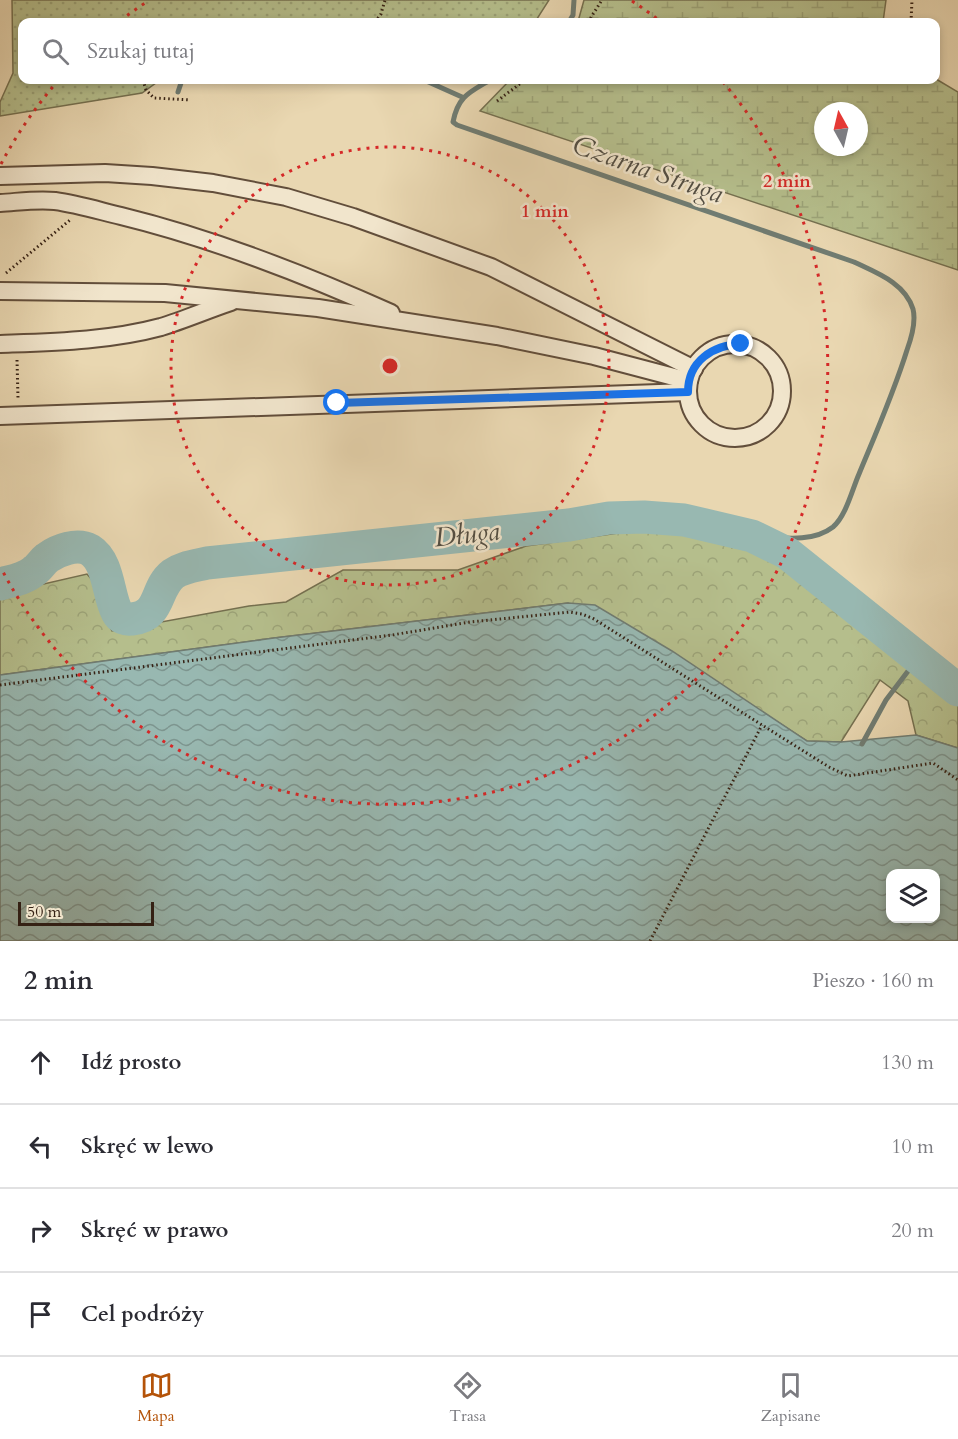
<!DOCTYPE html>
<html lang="pl">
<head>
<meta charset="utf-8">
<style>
  :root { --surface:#fff; --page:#f7f7f7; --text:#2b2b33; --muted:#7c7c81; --line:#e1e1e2; --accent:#b45309 }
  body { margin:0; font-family:Cardo,serif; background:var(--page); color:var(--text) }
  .controls { position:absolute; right:18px; bottom:18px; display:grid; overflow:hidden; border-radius:12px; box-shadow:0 3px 9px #0003 }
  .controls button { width:54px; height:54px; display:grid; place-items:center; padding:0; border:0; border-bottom:2px solid var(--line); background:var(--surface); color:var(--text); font:30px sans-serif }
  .compass { position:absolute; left:814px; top:102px; width:54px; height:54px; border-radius:50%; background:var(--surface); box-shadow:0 3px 9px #0003; rotate:352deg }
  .scale { position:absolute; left:18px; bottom:15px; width:136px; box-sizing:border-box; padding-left:6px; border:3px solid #352114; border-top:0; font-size:16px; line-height:21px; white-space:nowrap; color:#352114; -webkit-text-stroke:4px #f1e5cc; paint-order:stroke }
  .stop { position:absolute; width:18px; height:18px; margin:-14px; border:4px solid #1a73e8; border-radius:50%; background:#fff }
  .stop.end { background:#1a73e8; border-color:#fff; box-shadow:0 2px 6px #0008 }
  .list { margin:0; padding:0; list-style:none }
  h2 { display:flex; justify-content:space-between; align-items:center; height:78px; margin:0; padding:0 24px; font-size:26px }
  h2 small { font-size:20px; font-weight:400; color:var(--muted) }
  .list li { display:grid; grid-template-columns:39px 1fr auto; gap:18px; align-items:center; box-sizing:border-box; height:84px; padding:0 24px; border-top:2px solid var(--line) }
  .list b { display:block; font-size:22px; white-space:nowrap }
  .list em { font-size:20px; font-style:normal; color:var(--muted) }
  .icon { flex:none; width:33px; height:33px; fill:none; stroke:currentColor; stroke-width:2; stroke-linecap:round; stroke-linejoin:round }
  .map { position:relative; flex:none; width:958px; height:941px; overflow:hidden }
  .search { position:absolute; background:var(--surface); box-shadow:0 3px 9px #0003; left:18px; right:18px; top:18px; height:66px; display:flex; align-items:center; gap:15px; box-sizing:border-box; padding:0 21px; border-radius:12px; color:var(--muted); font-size:22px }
  .sheet { height:414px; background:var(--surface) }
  nav { display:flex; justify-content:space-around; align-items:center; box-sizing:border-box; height:84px; border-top:2px solid var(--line); background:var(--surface); font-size:16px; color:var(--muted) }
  nav a { display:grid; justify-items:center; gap:3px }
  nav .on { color:var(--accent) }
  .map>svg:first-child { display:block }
  .grass { fill:url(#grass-dots); stroke:#757050; stroke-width:1.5 }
  .forest { fill:url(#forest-crowns); stroke:#757050; stroke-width:1.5 }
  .wetland { fill:url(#wetland-marsh); stroke:#757050; stroke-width:1.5; fill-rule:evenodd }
  .water { fill:url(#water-waves); stroke:#707c72; stroke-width:1.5; fill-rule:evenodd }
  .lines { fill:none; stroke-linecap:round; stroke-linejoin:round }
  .stream { stroke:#707c72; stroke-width:5 }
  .river { stroke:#98b8b1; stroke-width:33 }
  .street-casing { stroke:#624e3b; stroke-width:20 }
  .path { stroke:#352114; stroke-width:3; stroke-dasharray:1.5 3; stroke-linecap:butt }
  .street { stroke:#f1e5cc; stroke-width:16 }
  .route { stroke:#1a73e8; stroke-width:8 }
  .ring { fill:none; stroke:#d62828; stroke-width:3; stroke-dasharray:3 6 }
  .labels { text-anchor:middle; stroke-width:5; stroke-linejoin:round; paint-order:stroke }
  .water-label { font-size:27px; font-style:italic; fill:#534e43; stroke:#f1e5cc }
  .centre { fill:#d62828; stroke:#f1e5cc; stroke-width:3 }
  .ring-label { font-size:18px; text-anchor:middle; font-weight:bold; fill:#d62828; stroke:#f1e5cc; stroke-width:5; stroke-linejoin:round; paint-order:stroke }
</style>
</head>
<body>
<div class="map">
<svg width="958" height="941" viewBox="0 0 958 941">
  <defs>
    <pattern id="grass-dots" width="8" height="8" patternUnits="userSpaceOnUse" patternTransform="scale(1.5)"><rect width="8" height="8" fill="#b5be8c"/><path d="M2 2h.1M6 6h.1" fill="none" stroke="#9ca378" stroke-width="1.8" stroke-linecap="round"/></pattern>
    <pattern id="forest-crowns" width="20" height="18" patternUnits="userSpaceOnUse" patternTransform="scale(1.5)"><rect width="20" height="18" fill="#b5be8c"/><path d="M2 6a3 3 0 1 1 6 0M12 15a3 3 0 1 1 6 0" fill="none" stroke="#9ca378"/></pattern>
    <pattern id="wetland-marsh" width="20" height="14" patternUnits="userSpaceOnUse" patternTransform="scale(1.5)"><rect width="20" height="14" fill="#b5be8c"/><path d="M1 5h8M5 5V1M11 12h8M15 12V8" fill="none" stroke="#9ca378"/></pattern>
    <pattern id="water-waves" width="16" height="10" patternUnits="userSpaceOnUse" patternTransform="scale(1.5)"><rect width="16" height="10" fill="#98b8b1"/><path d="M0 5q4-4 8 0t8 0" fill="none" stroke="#7d958f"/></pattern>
  </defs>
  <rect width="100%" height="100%" fill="#e9d7b1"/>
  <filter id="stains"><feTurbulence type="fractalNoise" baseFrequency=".00333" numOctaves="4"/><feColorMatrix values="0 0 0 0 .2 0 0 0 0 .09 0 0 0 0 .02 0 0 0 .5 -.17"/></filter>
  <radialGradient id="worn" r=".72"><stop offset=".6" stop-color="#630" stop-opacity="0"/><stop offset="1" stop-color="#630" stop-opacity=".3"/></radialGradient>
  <polygon class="grass" points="12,0 549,0 535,22 22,22 22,80 160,80 142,93 0,116 0,102 13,73"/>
  <polygon class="forest" points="654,528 738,543 785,566 958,702 958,748 916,735 908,701 880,680 841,742 807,741 748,703 568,603 274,638 0,675 0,594 87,574 99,588 102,612 112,631 249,606 286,602 343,570 458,570 526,546"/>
  <g class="wetland">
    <polygon points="584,0 886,0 883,22 575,22 579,18"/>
    <path d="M936 79 958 92V270L480 111 510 80ZM823 111H859V147H823Z"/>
  </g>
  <path class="water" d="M568 603 595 605 672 651 807 741 841 742 916 735 958 748V941H0V675L274 638ZM890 874H936V918H890Z"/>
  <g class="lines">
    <g class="stream">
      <polyline points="569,22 573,15 574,0"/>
      <polyline points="424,80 462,97"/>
      <path d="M490 80C470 92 458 96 453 122L457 125 854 262C877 273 905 283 913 309 916 321 911 339 907 350 894 392 876 433 859 474 852 490 846 516 833 527 811 544 778 537 752 536"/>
      <polyline points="178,92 182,80"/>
      <polyline points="862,744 886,700 918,658"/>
    </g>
    <path class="river" d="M0 584C11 581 25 579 34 571 39 568 42 562 47 558 58 550 77 543 90 550 109 562 108 596 117 612 120 618 126 620 132 619 162 616 154 589 173 574 183 567 195 566 207 563L569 525 609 518 644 517 684 520 752 536 787 553 958 690"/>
    <g class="street-casing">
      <g id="street">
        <polyline points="0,176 105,173 152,176 213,183 286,197 353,217 491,267 694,369"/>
        <path d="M0 203C18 202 37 199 55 201 77 204 100 211 121 216 215 239 304 274 391 313"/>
        <polyline points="0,291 165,293 318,308 497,336 594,356 689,381"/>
        <path d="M0 344C54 342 109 341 161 327 184 320 207 310 231 302"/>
        <circle cx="735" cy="391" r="47"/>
        <polyline points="0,416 688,392"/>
      </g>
    </g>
    <g class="path">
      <polyline points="375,22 381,14 385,0"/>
      <polyline points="588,22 602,0"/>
      <polyline points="911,22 912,0"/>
      <polyline points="143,80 146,90 154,98 190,100"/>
      <polyline points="497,101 525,80"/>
      <polyline points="6,273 70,220"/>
      <polyline points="17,360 18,398"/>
      <polyline points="0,685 392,635 470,622 570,612 582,614 594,619 762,725 829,767 848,776 933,763 958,780"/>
      <polyline points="650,941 762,725"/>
    </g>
    <use href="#street" class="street"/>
  </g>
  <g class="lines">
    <path class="route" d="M337 403 688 392C688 361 713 345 741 344"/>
  </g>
  <g class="ring">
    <circle cx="390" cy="366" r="219"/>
    <path d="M1 164A438 438 0 0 1 57 82M120 21A438 438 0 0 1 148 1M632 1A438 438 0 0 1 660 21M723 82A438 438 0 1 1 1 568"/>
  </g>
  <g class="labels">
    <g class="water-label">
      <text transform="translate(648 169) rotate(19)" y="9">Czarna Struga</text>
      <text transform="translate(467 534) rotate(-6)" y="9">Długa</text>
    </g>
  </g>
  <circle cx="390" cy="366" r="9" class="centre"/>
  <g class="ring-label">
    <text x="787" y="187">2 min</text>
    <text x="545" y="217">1 min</text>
  </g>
  <rect width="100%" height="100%" filter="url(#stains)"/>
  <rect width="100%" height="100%" fill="url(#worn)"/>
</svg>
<div class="controls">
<button><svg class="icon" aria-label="layers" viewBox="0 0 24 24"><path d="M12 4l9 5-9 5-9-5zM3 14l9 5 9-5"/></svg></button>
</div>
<svg class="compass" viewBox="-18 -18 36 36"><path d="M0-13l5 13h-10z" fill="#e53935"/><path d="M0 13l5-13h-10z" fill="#7c7c81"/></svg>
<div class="scale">50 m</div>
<div class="stop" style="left:337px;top:403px"></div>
<div class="stop end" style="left:741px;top:344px"></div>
<div class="search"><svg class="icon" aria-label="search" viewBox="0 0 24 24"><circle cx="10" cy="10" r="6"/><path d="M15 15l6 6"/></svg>Szukaj tutaj</div>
</div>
<section class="sheet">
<h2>2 min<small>Pieszo · 160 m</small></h2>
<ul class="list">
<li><svg class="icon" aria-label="ahead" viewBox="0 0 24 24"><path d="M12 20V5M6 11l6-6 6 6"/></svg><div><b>Idź prosto</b></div><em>130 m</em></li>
<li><svg class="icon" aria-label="left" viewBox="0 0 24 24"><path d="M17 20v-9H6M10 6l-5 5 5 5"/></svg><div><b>Skręć w lewo</b></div><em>10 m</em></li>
<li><svg class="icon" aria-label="right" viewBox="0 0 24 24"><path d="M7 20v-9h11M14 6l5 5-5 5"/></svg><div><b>Skręć w prawo</b></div><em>20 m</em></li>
<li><svg class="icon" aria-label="arrive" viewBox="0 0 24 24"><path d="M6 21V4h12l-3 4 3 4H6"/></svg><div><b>Cel podróży</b></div></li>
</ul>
</section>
<nav>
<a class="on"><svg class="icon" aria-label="map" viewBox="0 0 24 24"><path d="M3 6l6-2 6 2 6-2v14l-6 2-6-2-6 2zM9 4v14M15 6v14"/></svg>Mapa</a>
<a><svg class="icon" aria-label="directions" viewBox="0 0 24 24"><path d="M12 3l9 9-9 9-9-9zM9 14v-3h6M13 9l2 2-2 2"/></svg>Trasa</a>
<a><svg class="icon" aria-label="saved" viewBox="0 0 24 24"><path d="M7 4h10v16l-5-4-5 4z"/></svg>Zapisane</a>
</nav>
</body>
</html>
